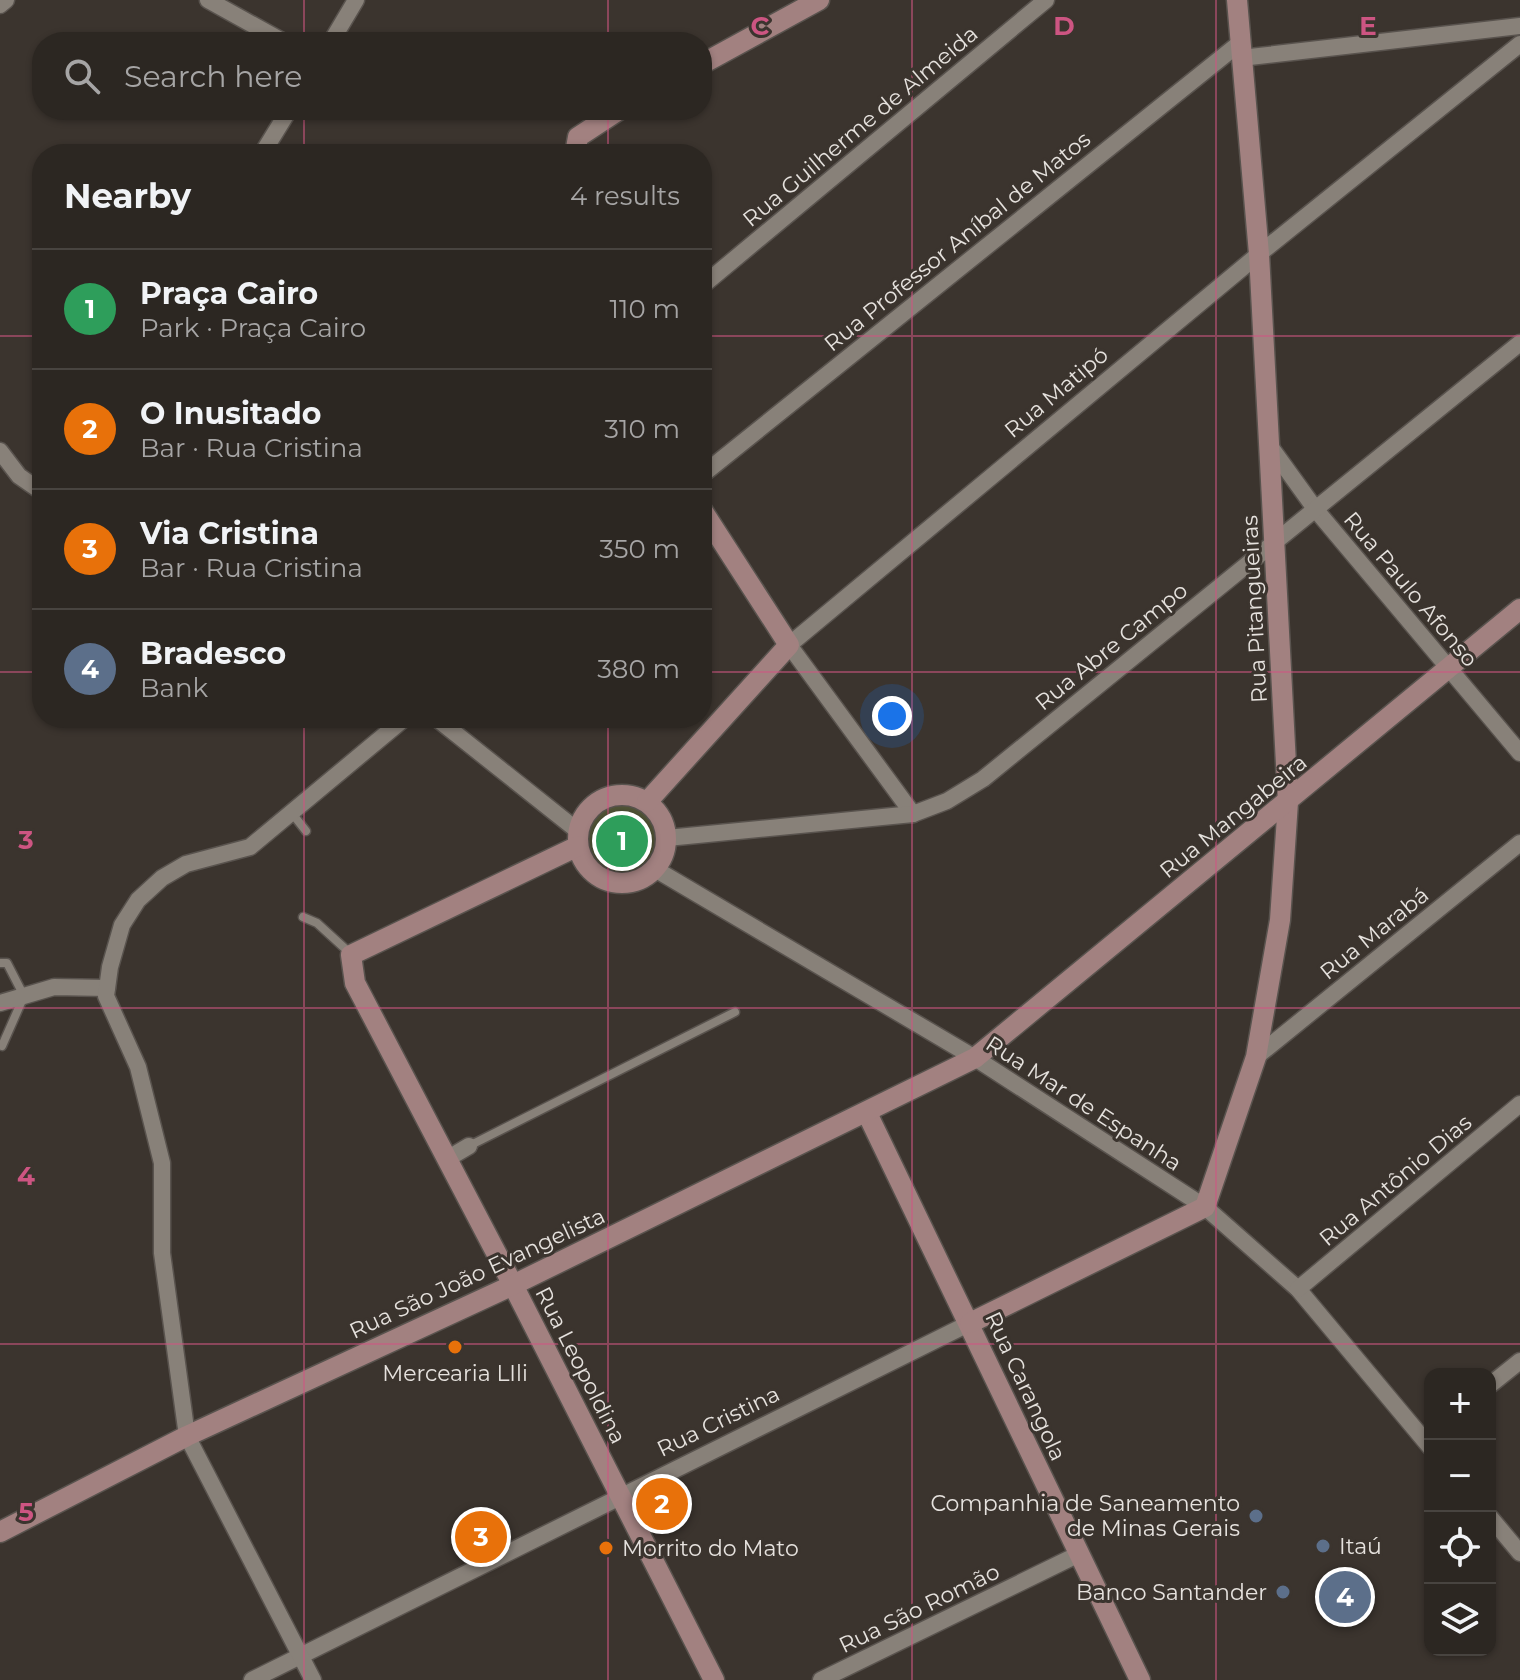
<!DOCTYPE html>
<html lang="en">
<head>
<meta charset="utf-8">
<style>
  :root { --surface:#2c2722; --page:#38332f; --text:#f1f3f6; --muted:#a6a5a5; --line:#484440; --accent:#cfb837 }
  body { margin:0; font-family:Montserrat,sans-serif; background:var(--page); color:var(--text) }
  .controls { position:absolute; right:24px; bottom:24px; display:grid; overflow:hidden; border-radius:16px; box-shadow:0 2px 6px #0004 }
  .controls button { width:72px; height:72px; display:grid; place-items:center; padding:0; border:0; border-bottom:2px solid var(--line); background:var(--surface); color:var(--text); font:40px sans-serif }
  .you { position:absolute; left:892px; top:716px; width:28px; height:28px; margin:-20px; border:6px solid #fff; border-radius:50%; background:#1a73e8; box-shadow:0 0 0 12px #1a73e833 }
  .badge { display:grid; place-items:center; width:52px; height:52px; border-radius:50%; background:var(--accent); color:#fff; font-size:26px; font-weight:700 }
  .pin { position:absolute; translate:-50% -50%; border:4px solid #fff; box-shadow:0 2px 8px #0006 }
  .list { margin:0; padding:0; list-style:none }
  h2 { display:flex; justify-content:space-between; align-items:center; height:104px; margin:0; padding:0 32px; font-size:34px }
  h2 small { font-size:26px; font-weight:400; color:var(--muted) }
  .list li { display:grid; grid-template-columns:52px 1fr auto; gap:24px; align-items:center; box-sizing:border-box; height:120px; padding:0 32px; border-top:2px solid var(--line) }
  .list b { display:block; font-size:30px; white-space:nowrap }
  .list p { margin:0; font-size:26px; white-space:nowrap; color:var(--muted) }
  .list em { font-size:26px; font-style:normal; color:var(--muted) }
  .icon { flex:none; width:44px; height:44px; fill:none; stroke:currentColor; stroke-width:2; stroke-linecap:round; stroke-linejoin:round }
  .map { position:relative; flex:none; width:1520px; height:1680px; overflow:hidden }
  .search { position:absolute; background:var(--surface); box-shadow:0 2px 6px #0004; left:32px; top:32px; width:680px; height:88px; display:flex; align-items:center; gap:20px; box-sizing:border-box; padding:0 28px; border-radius:32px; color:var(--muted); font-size:30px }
  .panel { position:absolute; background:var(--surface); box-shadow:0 2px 6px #0004; left:32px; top:144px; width:680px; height:584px; border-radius:32px }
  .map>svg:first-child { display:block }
  .green { fill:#525537 }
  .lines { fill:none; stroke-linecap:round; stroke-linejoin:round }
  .lane-casing { stroke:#59534e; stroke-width:11 }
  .street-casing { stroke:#59534e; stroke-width:19 }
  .secondary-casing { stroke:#59534e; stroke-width:23 }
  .lane { stroke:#888179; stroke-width:8 }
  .street { stroke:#888179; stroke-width:16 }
  .secondary { stroke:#a28180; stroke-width:20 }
  .grid { fill:none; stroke:#cd5582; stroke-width:2; stroke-opacity:0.55 }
  .food-dot { fill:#e8710a; stroke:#3b342e; stroke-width:3 }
  .service-dot { fill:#5c6f8a; stroke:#3b342e; stroke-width:3 }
  .labels { text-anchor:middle; stroke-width:6; stroke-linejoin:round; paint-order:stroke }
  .street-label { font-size:22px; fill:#e6e2de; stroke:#3b342e }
  .poi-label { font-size:22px; fill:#e6e2de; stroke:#3b342e; text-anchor:end }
  .grid-label { font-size:26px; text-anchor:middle; font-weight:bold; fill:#cd5582; stroke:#3b342e; stroke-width:6; stroke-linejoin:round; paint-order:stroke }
</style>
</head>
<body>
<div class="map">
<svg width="1520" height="1680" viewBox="0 0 1520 1680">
  <rect width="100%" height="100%" fill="#3b342e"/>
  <circle class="green" cx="622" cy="839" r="40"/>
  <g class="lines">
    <g class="lane-casing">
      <g id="lane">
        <polyline points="291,812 306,831"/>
        <polyline points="303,917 317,923 351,954"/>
        <polyline points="0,963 7,963 24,996 2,1046"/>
        <polyline points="469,1146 735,1012"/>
      </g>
    </g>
    <g class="street-casing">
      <g id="street">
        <polyline points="208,0 284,42"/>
        <polyline points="0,5 6,0"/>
        <polyline points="331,42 356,0"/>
        <polyline points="1241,58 1520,26"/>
        <polyline points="262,154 289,110"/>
        <polyline points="702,286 1046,0"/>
        <polyline points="1272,449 1316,510 1520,753"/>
        <polyline points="0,451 19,476 42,492"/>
        <polyline points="702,475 1241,42"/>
        <polyline points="436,718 578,831"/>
        <polyline points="913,814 789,645 1259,254 1520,44"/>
        <polyline points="667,838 913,814 947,801 983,779 1520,343"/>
        <polyline points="655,869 975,1058 1205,1207 1298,1289 1430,1447"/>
        <polyline points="0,1003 54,987 107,988"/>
        <polyline points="1256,1057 1520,843"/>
        <polyline points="447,1159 469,1146"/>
        <polyline points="1298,1289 1520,1104"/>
        <polyline points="1490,1385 1520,1361"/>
        <polyline points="1490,1517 1520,1553"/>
        <polyline points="252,1680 970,1323"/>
        <polyline points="313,1680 187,1436 162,1253 162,1163 138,1067 106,996 110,967 122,925 138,900 162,878 186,864 250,847 405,718"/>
        <polyline points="821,1680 1079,1554"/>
      </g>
    </g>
    <g class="secondary-casing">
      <g id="secondary">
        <polyline points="702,64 819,0"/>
        <polyline points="575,154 578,137 619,110"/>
        <circle cx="622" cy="839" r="44"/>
        <polyline points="647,802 789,645 702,510"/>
        <polyline points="578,846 351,955 355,983 513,1285 714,1680"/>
        <polyline points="867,1113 1140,1680"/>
        <polyline points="970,1323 1205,1207 1256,1057 1280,920 1288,802 1259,254 1237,0"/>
        <polyline points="0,1532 187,1436 513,1285 975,1058 1520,609"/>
      </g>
    </g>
    <use href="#lane" class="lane"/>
    <use href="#street" class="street"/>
    <use href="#secondary" class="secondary"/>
  </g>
  <path class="grid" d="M304 0V42M608 0V42M912 0V1680M1216 0V1680M304 110V154M608 110V154M0 336H42M702 336H1520M0 672H42M702 672H1520M304 718V1680M608 718V1680M0 1008H1520M0 1344H1520"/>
  <g class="food-dot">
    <circle cx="455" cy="1347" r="8"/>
    <circle cx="606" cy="1548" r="8"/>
  </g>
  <g class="service-dot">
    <circle cx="1256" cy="1516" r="8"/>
    <circle cx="1323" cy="1546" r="8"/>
    <circle cx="1283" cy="1592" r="8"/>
  </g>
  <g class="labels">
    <g class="street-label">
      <text transform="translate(860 126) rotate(-40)" y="8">Rua Guilherme de Almeida</text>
      <text transform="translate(957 241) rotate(-39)" y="8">Rua Professor Aníbal de Matos</text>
      <text transform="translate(1056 392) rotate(-40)" y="8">Rua Matipó</text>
      <text transform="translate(1411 589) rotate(50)" y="8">Rua Paulo Afonso</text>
      <text transform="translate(1254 609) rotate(-93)" y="8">Rua Pitangueiras</text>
      <text transform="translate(1111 646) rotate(-39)" y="8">Rua Abre Campo</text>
      <text transform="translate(1233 816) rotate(-39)" y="8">Rua Mangabeira</text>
      <text transform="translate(1374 933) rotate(-39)" y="8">Rua Marabá</text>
      <text transform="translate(1084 1103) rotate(33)" y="8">Rua Mar de Espanha</text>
      <text transform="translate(1395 1180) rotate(-40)" y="8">Rua Antônio Dias</text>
      <text transform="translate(477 1273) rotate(-25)" y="8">Rua São João Evangelista</text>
      <text transform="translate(581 1365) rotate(63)" y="8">Rua Leopoldina</text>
      <text transform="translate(1026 1386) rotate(65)" y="8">Rua Carangola</text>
      <text transform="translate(718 1421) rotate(-26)" y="8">Rua Cristina</text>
      <text transform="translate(919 1608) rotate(-26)" y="8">Rua São Romão</text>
    </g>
    <g class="poi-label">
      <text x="455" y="1381" text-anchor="middle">Mercearia LIli</text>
      <text x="1240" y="1511">Companhia de Saneamento<tspan x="1240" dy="25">de Minas Gerais</tspan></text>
      <text x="1339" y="1554" text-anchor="start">Itaú</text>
      <text x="622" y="1556" text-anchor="start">Morrito do Mato</text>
      <text x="1267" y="1600">Banco Santander</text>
    </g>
  </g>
  <g class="grid-label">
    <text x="760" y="35">C</text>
    <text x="1064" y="35">D</text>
    <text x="1368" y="35">E</text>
    <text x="26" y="849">3</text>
    <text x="26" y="1185">4</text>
    <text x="26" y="1521">5</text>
  </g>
</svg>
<div class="controls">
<button>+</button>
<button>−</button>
<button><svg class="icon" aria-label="locate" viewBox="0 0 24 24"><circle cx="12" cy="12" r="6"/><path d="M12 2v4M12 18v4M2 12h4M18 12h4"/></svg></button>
<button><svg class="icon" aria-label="layers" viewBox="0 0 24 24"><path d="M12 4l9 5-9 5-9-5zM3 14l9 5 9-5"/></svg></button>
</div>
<div class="you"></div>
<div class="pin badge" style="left:622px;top:841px;background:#2e9e5b">1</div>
<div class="pin badge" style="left:662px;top:1504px;background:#e8710a">2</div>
<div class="pin badge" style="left:481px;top:1537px;background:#e8710a">3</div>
<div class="pin badge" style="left:1345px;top:1597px;background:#5c6f8a">4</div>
<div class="search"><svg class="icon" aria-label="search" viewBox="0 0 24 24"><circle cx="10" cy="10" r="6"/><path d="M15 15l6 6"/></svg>Search here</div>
<section class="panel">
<h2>Nearby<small>4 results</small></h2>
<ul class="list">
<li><span class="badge" style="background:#2e9e5b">1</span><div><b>Praça Cairo</b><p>Park · Praça Cairo</p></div><em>110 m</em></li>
<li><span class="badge" style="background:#e8710a">2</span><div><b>O Inusitado</b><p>Bar · Rua Cristina</p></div><em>310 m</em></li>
<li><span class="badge" style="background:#e8710a">3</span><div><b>Via Cristina</b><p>Bar · Rua Cristina</p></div><em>350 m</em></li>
<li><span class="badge" style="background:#5c6f8a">4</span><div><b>Bradesco</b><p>Bank</p></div><em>380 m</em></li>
</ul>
</section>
</div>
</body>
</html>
